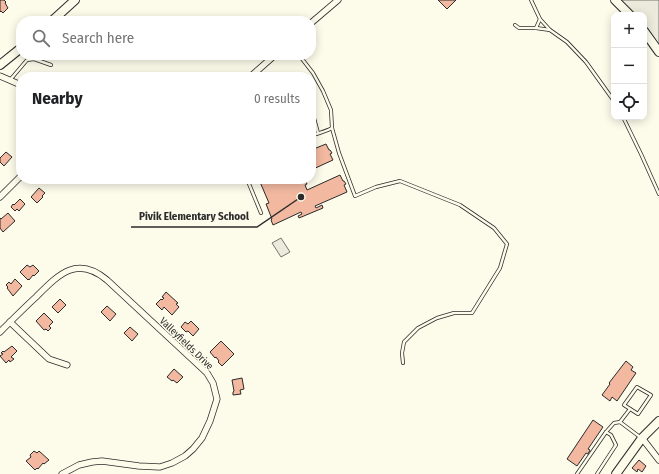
<!DOCTYPE html>
<html lang="en">
<head>
<meta charset="utf-8">
<style>
  :root { --surface:#fff; --page:#f6f6f6; --text:#202124; --muted:#757577; --line:#e0e0e0 }
  body { margin:0; font-family:"Fira Sans Condensed",sans-serif; background:var(--page); color:var(--text) }
  .controls { position:absolute; right:12px; top:12px; display:grid; overflow:hidden; border-radius:8px; box-shadow:0 2px 10px #0003 }
  .controls button { width:36px; height:36px; display:grid; place-items:center; padding:0; border:0; border-bottom:1px solid var(--line); background:var(--surface); color:var(--text); font:20px sans-serif }
  .list { margin:0; padding:0; list-style:none }
  h2 { display:flex; justify-content:space-between; align-items:center; height:52px; margin:0; padding:0 16px; font-size:17px }
  h2 small { font-size:13px; font-weight:400; color:var(--muted) }
  .icon { flex:none; width:22px; height:22px; fill:none; stroke:currentColor; stroke-width:2; stroke-linecap:round; stroke-linejoin:round }
  .map { position:relative; flex:none; width:659px; height:474px; overflow:hidden }
  .search { position:absolute; background:var(--surface); box-shadow:0 2px 10px #0003; left:16px; top:16px; width:300px; height:44px; display:flex; align-items:center; gap:10px; box-sizing:border-box; padding:0 14px; border-radius:16px; color:var(--muted); font-size:15px }
  .panel { position:absolute; background:var(--surface); box-shadow:0 2px 10px #0003; left:16px; top:72px; width:300px; height:112px; border-radius:16px }
  .map>svg:first-child { display:block }
  .green { fill:#ecebdb; stroke:#74746e }
  .building { fill:#f2b8a0; stroke:#2b2b2b }
  .lines { fill:none; stroke-linecap:round; stroke-linejoin:round }
  .lane-casing { stroke:#2b2b2b; stroke-width:4 }
  .street-casing { stroke:#2b2b2b; stroke-width:7 }
  .secondary-casing { stroke:#2b2b2b; stroke-width:10 }
  .lane { stroke:#fdfbea; stroke-width:2.5 }
  .street { stroke:#fdfbea; stroke-width:5.5 }
  .secondary { stroke:#fdfbea; stroke-width:8 }
  .labels { text-anchor:middle; stroke-width:3; stroke-linejoin:round; paint-order:stroke }
  .street-label { font-size:10px; fill:#2b2b2b; stroke:#fdfbea }
  .leader { fill:none; stroke:#2b2b2b; stroke-width:1.5 }
  .callout-dot { fill:#2b2b2b; stroke:#fdfbea; stroke-width:1.5 }
  .callout-label { font-size:11px; text-anchor:middle; font-weight:bold; fill:#2b2b2b; stroke:#fdfbea; stroke-width:3; stroke-linejoin:round; paint-order:stroke }
</style>
</head>
<body>
<div class="map">
<svg width="659" height="474" viewBox="0 0 659 474">
  <rect width="100%" height="100%" fill="#fdfbea"/>
  <g class="green">
    <polygon points="621,0 659,0 659,46 644,26 644,15 634,15"/>
    <polygon points="281,238 290,252 281,257 272,243"/>
  </g>
  <g class="building">
    <polygon points="0,0 4,0 6,2 5,3 8,8 3,13 1,11 0,12"/>
    <polygon points="438,0 456,0 447,9"/>
    <polygon points="326,144 329,150 330,150 332,153 330,154 333,160 311,170 311,150"/>
    <polygon points="6,152 12,157 4,166 0,162 0,158"/>
    <polygon points="340,175 343,181 344,181 346,184 344,185 347,192 315,206 316,208 322,205 323,208 299,218 298,216 302,214 301,212 273,225 271,220 272,219 266,204 269,203 260,182 258,183 257,179 305,179 307,184 305,185 307,190"/>
    <polygon points="39,188 45,193 42,196 43,197 37,203 31,197"/>
    <polygon points="20,199 25,204 19,211 17,209 15,211 11,207 13,204 14,205"/>
    <polygon points="8,213 15,221 3,232 0,228 0,218 1,219"/>
    <polygon points="27,265 30,267 33,265 39,271 34,276 33,275 29,280 28,279 28,280 20,272"/>
    <polygon points="15,279 22,286 13,296 7,288 8,287 6,285 9,282 11,284"/>
    <polygon points="166,292 178,303 176,304 179,307 172,315 164,307 162,310 156,304 161,299 162,300 164,298 162,297"/>
    <polygon points="60,299 66,305 58,313 52,307"/>
    <polygon points="107,306 116,314 110,321 101,312"/>
    <polygon points="44,313 53,322 49,326 51,328 48,331 46,329 44,330 36,321"/>
    <polygon points="191,321 199,329 193,336 188,331 186,332 181,327 185,322 188,324"/>
    <polygon points="130,327 138,334 132,341 124,333"/>
    <polygon points="221,341 234,354 222,366 218,362 219,361 216,357 215,358 210,352"/>
    <polygon points="12,346 17,351 11,357 14,359 10,362 9,360 6,363 0,356 3,354 1,353 3,351 4,352"/>
    <polygon points="626,361 633,367 631,370 636,373 617,401 612,397 610,401 602,395 610,384 609,383"/>
    <polygon points="174,369 183,377 177,383 173,380 172,381 167,377"/>
    <polygon points="242,378 244,389 240,390 241,394 233,395 233,392 234,391 232,380"/>
    <polygon points="593,420 603,427 588,449 590,450 588,454 586,453 577,466 567,459"/>
    <polygon points="34,451 37,453 39,451 49,460 44,464 43,463 38,469 37,468 35,470 26,461 31,457 30,455"/>
    <polygon points="639,460 646,466 642,472 638,469 637,472 632,468"/>
  </g>
  <g class="lines">
    <g class="lane-casing">
      <g id="lane">
        <polyline points="531,0 540,19 550,30 567,42 586,62 614,101"/>
        <polyline points="540,19 536,28 550,30"/>
        <polyline points="515,25 519,28 536,28"/>
        <path d="M299 55 313 73 323 91 331 110 332 128C325 132 318 133 311 136"/>
        <polyline points="10,80 27,60 34,59 51,65"/>
        <polyline points="311,107 318,133"/>
        <polyline points="623,117 641,154 659,194"/>
        <polyline points="332,128 339,153 355,196 376,187 400,181 460,205 494,228 507,244 500,268 472,313 454,313 437,318 418,328 404,342 402,353 403,363"/>
        <polyline points="247,179 261,213"/>
        <polygon points="637,387 651,395 638,414 624,405"/>
        <polyline points="620,422 630,409"/>
        <polyline points="577,474 606,432 614,423 620,422 640,437"/>
        <polyline points="597,474 616,445 611,435 606,432"/>
      </g>
    </g>
    <g class="street-casing">
      <g id="street">
        <polyline points="311,23 338,0"/>
        <polyline points="0,76 21,85"/>
        <polyline points="250,77 275,55"/>
        <polyline points="0,197 20,177"/>
        <polyline points="10,322 49,359 67,365"/>
        <path d="M0 332C12 320 24 308 36 297 59 274 77 255 107 280L207 373 213 383 217 399 210 421 202 438 193 449 185 456 172 463 160 467 139 466 102 461 92 462 79 465 62 474"/>
        <polyline points="642,438 659,460"/>
      </g>
    </g>
    <g class="secondary-casing">
      <g id="secondary">
        <polyline points="615,0 630,15"/>
        <polyline points="52,21 75,0"/>
        <polyline points="644,31 659,52"/>
        <polyline points="0,65 21,48"/>
        <polyline points="616,474 642,438 659,421"/>
      </g>
    </g>
    <use href="#lane" class="lane"/>
    <use href="#street" class="street"/>
    <use href="#secondary" class="secondary"/>
  </g>
  <g class="labels">
    <g class="street-label">
      <text transform="translate(187 343) rotate(44)" y="4">Valleyfields Drive</text>
    </g>
  </g>
  <path class="leader" d="M301 197L257 227H131"/>
  <circle class="callout-dot" cx="301" cy="197" r="4"/>
  <g class="callout-label">
    <text x="194" y="220">Pivik Elementary School</text>
  </g>
</svg>
<div class="controls">
<button>+</button>
<button>−</button>
<button><svg class="icon" aria-label="locate" viewBox="0 0 24 24"><circle cx="12" cy="12" r="6"/><path d="M12 2v4M12 18v4M2 12h4M18 12h4"/></svg></button>
</div>
<div class="search"><svg class="icon" aria-label="search" viewBox="0 0 24 24"><circle cx="10" cy="10" r="6"/><path d="M15 15l6 6"/></svg>Search here</div>
<section class="panel">
<h2>Nearby<small>0 results</small></h2>
<ul class="list">
</ul>
</section>
</div>
</body>
</html>
